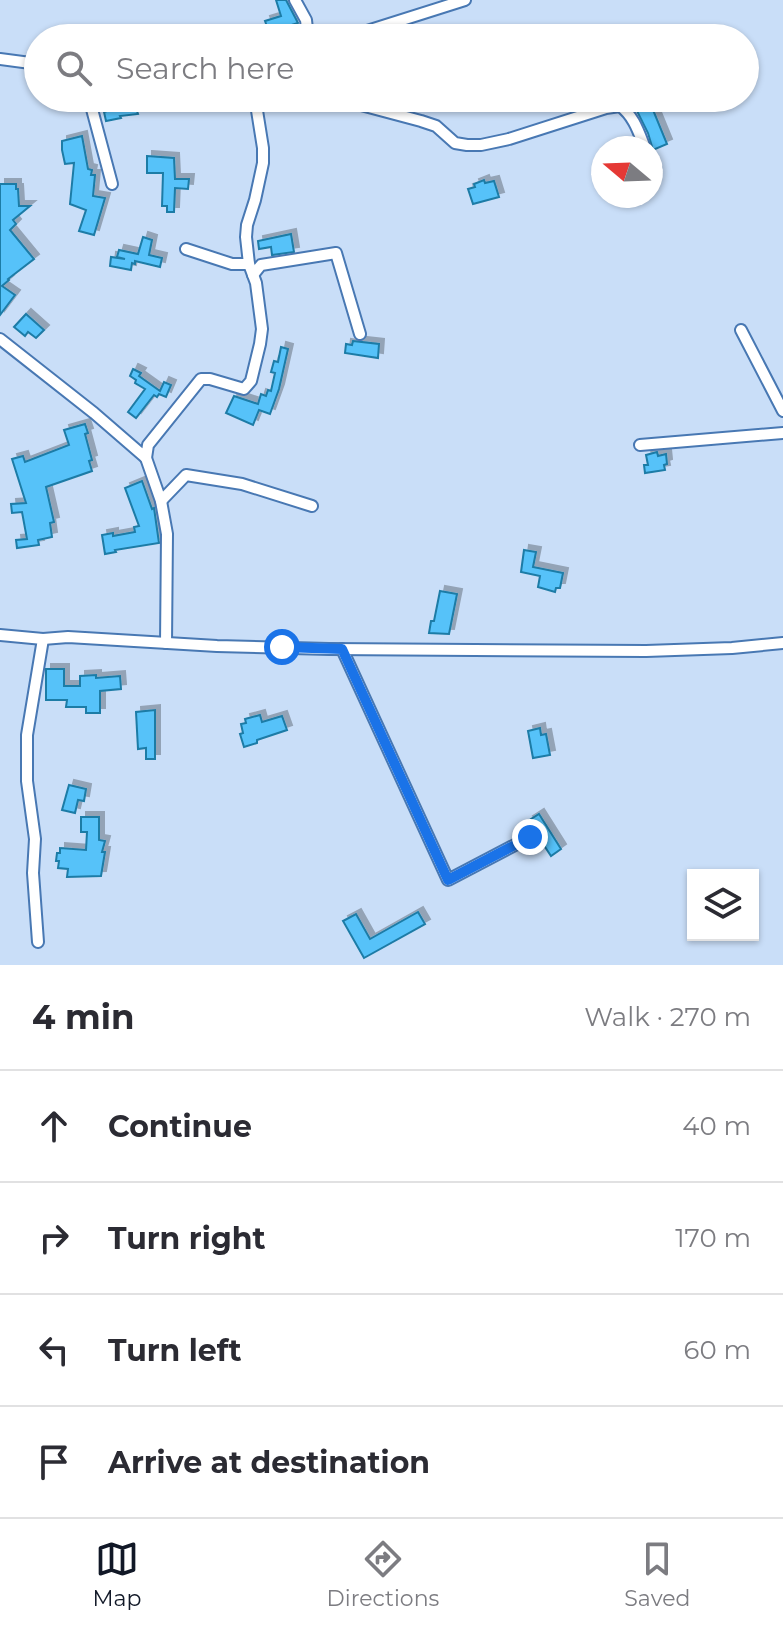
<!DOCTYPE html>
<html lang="en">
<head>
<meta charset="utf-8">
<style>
  :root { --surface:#fff; --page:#f7f7f7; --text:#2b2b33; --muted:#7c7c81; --line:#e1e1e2; --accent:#111827 }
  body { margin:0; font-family:Montserrat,sans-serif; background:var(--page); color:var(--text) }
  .controls { position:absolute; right:24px; bottom:24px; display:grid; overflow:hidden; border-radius:0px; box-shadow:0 2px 6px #0004 }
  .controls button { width:72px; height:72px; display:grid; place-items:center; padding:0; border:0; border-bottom:2px solid var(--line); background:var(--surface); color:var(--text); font:40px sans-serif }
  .compass { position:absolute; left:591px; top:136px; width:72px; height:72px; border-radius:50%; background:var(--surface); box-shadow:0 2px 6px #0004; rotate:289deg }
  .stop { position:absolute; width:24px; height:24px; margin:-18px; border:6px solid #1a73e8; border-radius:50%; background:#fff }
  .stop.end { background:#1a73e8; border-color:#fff; box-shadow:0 2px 8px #0008 }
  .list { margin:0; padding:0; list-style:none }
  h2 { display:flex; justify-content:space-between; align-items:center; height:104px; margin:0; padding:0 32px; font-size:34px }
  h2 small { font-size:26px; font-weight:400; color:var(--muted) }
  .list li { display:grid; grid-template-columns:52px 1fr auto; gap:24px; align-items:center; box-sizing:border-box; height:112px; padding:0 32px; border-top:2px solid var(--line) }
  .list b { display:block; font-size:30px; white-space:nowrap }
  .list em { font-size:26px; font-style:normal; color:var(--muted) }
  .icon { flex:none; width:44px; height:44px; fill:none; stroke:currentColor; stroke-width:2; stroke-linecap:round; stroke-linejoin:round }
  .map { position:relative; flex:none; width:783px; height:965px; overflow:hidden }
  .search { position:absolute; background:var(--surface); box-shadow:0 2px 6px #0004; left:24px; right:24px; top:24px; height:88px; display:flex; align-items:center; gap:20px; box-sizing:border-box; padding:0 28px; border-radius:44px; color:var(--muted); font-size:30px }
  .sheet { height:552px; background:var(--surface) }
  nav { display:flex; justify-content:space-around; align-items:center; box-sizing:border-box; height:112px; border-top:2px solid var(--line); background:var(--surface); font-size:22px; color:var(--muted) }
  nav a { display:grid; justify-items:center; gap:4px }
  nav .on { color:var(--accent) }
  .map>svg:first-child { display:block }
  .building { fill:#56c2f9; stroke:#1d7ba6; stroke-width:2; filter:url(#shadow) }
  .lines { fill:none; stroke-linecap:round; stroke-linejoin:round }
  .minor-casing { stroke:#4878b3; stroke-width:14 }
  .minor { stroke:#fff; stroke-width:10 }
  .route { stroke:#1a73e8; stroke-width:10 }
</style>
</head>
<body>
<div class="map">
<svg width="783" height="965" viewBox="0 0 783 965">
  <defs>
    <filter id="shadow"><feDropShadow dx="5" dy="-5" stdDeviation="0" flood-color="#0004"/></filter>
  </defs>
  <rect width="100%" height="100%" fill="#c9def8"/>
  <g class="building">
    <polygon points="276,0 286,0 298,23 269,32 265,21 281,16"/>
    <polygon points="122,98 138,98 139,111 137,111 138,114 120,116 121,118 106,121 104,112 107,111 106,107 123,103"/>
    <polygon points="651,105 667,144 653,150 648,133 637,111"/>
    <polygon points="82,136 88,169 92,170 91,175 95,175 93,196 105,198 94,235 79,231 86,210 70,204 74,163 65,164 62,150 62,141"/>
    <polygon points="147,156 174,158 175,179 189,179 188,189 175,188 174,212 167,212 167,206 162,206 163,173 147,173"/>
    <polygon points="484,180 485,183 494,181 499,197 473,204 468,189 475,187 474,184"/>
    <polygon points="0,184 16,184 16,189 18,189 19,206 30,206 13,220 16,224 10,230 34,259 8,279 9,280 2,286 15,295 0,315"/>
    <polygon points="291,234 294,252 272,255 271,247 259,249 258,241"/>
    <polygon points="143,237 152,240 149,255 162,258 160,267 135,261 135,264 132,263 131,270 110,266 111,257 125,259 117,257 119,250 138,254"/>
    <polygon points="26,314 44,330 36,338 28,332 25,336 14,327"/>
    <polygon points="353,341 379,344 378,358 345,353 346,344 352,345"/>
    <polygon points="281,347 288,349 279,389 270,414 259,410 253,425 226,413 234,396 258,404 261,394 266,396 268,390 271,391 275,373 271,372 274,361 278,362"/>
    <polygon points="133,369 141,373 139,376 160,391 164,382 171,385 166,397 159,394 157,397 154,395 136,418 128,412 145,389 135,383 136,380 130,376"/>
    <polygon points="85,424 88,433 85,434 92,460 89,461 92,471 46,487 54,522 50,523 52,537 38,540 39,545 17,548 16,540 27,539 22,512 12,513 11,504 26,503 12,459 23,456 25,462 69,445 64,430"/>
    <polygon points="657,452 658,456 666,454 667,464 664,465 665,470 645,473 644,465 648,465 646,455"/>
    <polygon points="142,481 152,509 154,508 159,543 115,550 116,552 105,554 102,535 113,533 113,536 135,532 134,527 139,526 125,488"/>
    <polygon points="524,550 536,552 533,567 563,573 560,588 556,588 555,592 538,587 540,576 521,572"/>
    <polygon points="440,591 457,594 449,634 429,633 431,621 434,621"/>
    <polygon points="46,669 64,669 64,686 80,686 80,676 96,675 96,678 120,676 121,689 100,691 100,713 86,713 86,707 66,707 67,700 46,700"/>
    <polygon points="155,710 155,759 146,759 146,748 138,749 136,712"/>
    <polygon points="260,715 262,722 282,716 287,730 257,740 257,743 244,747 240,734 243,733 241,724 246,723 245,719"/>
    <polygon points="540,728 541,735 546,734 550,755 533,758 528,731"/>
    <polygon points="69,785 86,789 84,801 78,800 75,813 62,810"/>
    <polygon points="539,814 561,849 551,856 528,821"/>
    <polygon points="81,817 99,817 99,840 105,841 102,852 105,852 101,876 67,877 68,869 58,868 59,861 56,861 57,853 60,853 60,848 86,850 87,832 81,832"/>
    <polygon points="418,912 425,924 364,958 343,921 356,914 370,939"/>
  </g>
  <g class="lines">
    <g class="minor-casing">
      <g id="minor">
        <polyline points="295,0 306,20 308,38"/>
        <polyline points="345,38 465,0"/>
        <polyline points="0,59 38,64"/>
        <polyline points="89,98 112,184"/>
        <path d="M326 98 346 101 421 121 436 126 455 143 467 145H481L509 139 606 108 620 106C634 116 639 133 645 148"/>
        <polyline points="651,160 656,169"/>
        <polyline points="186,249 232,264 249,264"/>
        <polyline points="253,275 261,265 336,253 360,334"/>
        <polyline points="741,330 783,411"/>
        <polyline points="0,339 94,413 146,458 148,445 201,379 210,379 244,389 251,381 260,344 262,329 256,283 249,264 246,237 247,225 255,200 263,163 263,148 255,98"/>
        <polyline points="640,445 783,433"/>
        <polyline points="146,458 161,501 167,534 166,643"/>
        <polyline points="161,501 186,475 242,484 312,506"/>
        <polyline points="0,635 43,639 68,637 217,646 329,649 646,651 732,648 783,643"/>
        <polyline points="342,649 448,880 530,837"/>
        <polyline points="38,942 33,873 35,839 27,781 27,735 43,639"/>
      </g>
    </g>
    <use href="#minor" class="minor"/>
  </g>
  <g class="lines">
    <polyline class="route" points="282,647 342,649 448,880 530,837"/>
  </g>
</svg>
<div class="controls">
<button><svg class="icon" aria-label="layers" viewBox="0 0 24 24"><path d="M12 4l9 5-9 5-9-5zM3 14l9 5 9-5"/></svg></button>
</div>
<svg class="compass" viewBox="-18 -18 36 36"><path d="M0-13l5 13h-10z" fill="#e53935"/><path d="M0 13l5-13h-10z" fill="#7c7c81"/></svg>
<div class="stop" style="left:282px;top:647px"></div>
<div class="stop end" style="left:530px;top:837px"></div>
<div class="search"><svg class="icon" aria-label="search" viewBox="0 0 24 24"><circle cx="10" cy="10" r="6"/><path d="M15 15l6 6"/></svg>Search here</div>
</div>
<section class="sheet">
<h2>4 min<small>Walk · 270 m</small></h2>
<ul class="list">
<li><svg class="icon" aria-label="ahead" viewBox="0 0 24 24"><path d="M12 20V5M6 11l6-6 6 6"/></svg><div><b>Continue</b></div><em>40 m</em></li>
<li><svg class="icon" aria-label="right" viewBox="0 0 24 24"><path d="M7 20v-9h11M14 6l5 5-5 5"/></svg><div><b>Turn right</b></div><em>170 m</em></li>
<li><svg class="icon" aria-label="left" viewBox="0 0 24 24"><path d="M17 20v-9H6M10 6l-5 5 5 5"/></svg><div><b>Turn left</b></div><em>60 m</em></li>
<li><svg class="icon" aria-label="arrive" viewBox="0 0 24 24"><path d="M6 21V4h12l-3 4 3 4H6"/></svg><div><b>Arrive at destination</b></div></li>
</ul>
</section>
<nav>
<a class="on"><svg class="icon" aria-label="map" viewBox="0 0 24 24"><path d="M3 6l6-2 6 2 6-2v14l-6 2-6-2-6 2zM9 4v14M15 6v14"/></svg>Map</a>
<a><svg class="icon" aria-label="directions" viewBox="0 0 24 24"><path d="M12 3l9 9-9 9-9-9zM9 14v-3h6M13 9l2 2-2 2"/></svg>Directions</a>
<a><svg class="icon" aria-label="saved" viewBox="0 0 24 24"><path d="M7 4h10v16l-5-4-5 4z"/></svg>Saved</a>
</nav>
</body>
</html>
